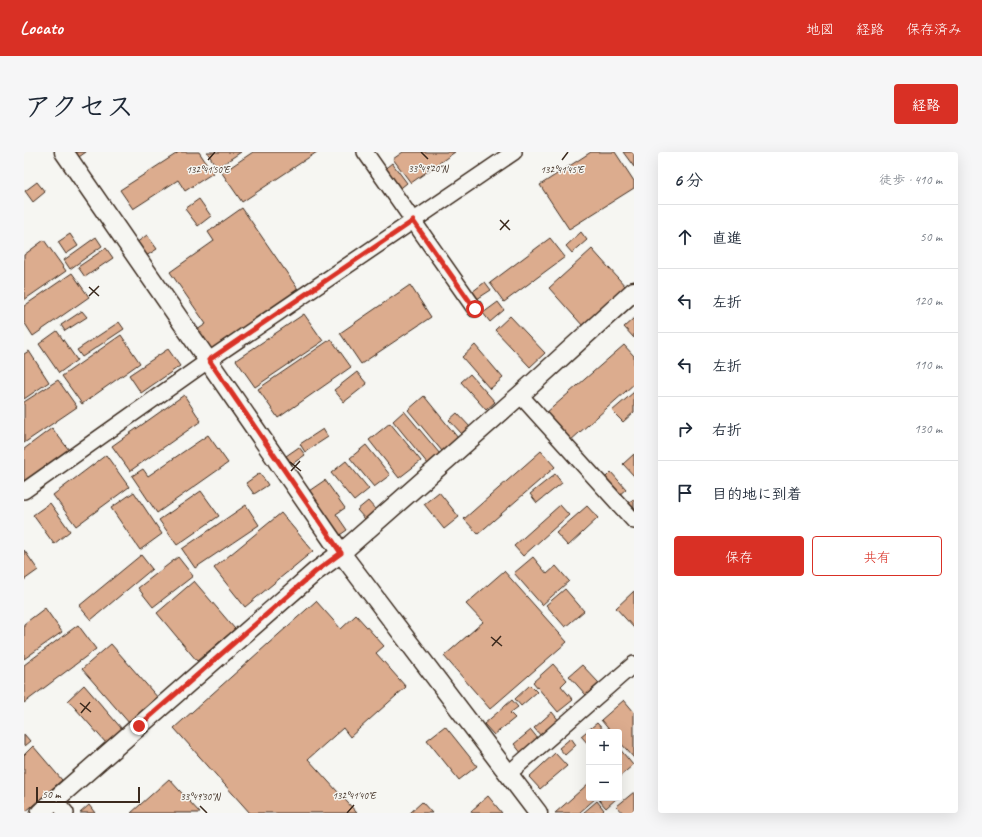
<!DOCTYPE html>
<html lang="ja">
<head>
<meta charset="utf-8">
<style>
  :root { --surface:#fff; --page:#f6f6f7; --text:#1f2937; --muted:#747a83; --line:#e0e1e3; --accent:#d93025 }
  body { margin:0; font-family:Caveat,"Klee One",sans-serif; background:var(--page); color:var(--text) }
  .controls { position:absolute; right:12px; bottom:12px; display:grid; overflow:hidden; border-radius:4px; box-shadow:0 4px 16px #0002 }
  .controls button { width:36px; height:36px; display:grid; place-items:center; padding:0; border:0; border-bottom:1px solid var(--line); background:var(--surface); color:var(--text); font:20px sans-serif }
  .scale { position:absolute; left:12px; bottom:10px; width:104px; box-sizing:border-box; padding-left:4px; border:2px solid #3b2a1e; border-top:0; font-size:11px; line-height:14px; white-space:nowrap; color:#3b2a1e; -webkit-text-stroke:3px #f6f6f2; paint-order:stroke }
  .stop { position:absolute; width:12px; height:12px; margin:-9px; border:3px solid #d93025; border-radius:50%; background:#fff }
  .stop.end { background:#d93025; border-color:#fff; box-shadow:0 1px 4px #0008 }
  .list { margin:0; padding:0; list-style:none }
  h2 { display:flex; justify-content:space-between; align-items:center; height:52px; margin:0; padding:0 16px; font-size:17px }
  h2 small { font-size:13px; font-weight:400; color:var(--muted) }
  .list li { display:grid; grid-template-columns:26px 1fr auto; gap:12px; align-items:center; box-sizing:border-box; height:64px; padding:0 16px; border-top:1px solid var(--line) }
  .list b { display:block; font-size:15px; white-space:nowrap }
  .list em { font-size:13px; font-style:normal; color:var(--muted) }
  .actions { display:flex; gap:8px; padding:12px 16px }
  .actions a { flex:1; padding:9px 0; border:1px solid var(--accent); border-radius:4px; text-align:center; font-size:14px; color:var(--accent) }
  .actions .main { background:var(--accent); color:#fff }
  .icon { flex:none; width:22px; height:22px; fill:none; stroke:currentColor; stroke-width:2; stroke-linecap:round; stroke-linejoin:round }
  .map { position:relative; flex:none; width:610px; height:661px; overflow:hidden; border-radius:4px }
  header { display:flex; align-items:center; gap:24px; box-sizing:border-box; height:56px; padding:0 20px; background:var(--accent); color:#fff }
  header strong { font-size:19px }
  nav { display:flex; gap:22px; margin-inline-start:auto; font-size:14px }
  .intro { display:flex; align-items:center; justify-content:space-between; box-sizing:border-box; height:96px; padding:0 24px }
  h1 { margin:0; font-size:28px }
  .button { padding:10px 18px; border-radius:4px; background:var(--accent); color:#fff; font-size:14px; font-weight:700 }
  main { display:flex; gap:24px; padding:0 24px }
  aside { flex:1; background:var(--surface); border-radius:4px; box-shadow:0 4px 16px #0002 }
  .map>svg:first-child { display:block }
  .building { fill:#dcac8e; stroke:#3b2a1e }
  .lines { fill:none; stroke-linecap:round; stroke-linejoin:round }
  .minor-casing { stroke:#3b2a1e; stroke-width:18 }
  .tertiary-casing { stroke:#3b2a1e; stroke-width:21 }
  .minor { stroke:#f6f6f2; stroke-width:15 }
  .tertiary { stroke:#f6f6f2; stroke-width:18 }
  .route { stroke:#d93025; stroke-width:5 }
  .ticks { fill:none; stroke:#3b2a1e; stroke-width:1.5 }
  .ticks-label { font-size:10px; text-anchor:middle; fill:#3b2a1e; stroke:#f6f6f2; stroke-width:3; stroke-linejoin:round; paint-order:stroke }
</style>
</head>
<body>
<header>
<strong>Locato</strong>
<nav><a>地図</a><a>経路</a><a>保存済み</a></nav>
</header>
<div class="intro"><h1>アクセス</h1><a class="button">経路</a></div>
<main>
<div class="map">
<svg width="610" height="661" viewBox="0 0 610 661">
  <rect width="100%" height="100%" fill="#f6f6f2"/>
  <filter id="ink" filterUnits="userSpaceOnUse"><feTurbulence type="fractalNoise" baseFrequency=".025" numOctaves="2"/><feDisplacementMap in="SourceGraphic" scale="8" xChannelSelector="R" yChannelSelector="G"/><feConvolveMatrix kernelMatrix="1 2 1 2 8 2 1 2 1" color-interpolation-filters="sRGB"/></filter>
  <g filter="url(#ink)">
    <g class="building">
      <polygon points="47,0 62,0 52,7"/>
      <polygon points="155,0 175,0 189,21 161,39 154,28 109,57 96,38"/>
      <polygon points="183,0 217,0 193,16"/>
      <polygon points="229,0 293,0 218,50 198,21"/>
      <polygon points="379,0 431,0 387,31 369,7"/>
      <polygon points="567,0 591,0 610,29 610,36 545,77 516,33"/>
      <polygon points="599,0 610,0 610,15"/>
      <polygon points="368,11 383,31 373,39 358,19"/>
      <polygon points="13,30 21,40 9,50 1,39"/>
      <polygon points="175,47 187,64 174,74 161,57"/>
      <polygon points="218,56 276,140 188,200 173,178 182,172 146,120 190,89 184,80"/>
      <polygon points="557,80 563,88 548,101 542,94"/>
      <polygon points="46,82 54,94 42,102 34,90"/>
      <polygon points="123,83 133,97 122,104 112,91"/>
      <polygon points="72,85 78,94 46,117 40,108"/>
      <polygon points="526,86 541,105 480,150 466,131"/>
      <polygon points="20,88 42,119 0,148 0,103"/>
      <polygon points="82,96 89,106 61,125 54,115"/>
      <polygon points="568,97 602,135 559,174 525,136"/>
      <polygon points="48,121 65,145 9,184 0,170 0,154"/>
      <polygon points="461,130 467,138 453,147 448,140"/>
      <polygon points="386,133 407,165 337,212 316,181"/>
      <polygon points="474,150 480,158 466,170 459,161"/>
      <polygon points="58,159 63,165 41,179 37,173"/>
      <polygon points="280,162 299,189 231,235 212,208"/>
      <polygon points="486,164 521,201 506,215 471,178"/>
      <polygon points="610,166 610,186 600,175"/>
      <polygon points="95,170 100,177 58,205 53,198"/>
      <polygon points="33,179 53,208 35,221 15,192"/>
      <polygon points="97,183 116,211 58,252 38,224"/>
      <polygon points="307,187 327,215 254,266 234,237"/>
      <polygon points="451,193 479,226 466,237 438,205"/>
      <polygon points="600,193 610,204 610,232 546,289 522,261"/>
      <polygon points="144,197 156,214 117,241 105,223"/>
      <polygon points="5,199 25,230 0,247 0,202"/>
      <polygon points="333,220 343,232 320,250 310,238"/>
      <polygon points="446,222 471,250 462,258 437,230"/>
      <polygon points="34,228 53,255 0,291 0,250"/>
      <polygon points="610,240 610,260 599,270 588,259"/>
      <polygon points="160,243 177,269 106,319 88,294"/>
      <polygon points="400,244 434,286 418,299 384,258"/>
      <polygon points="380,259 416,302 404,312 369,269"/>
      <polygon points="433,261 447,276 439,283 425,268"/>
      <polygon points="366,271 397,309 375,326 345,288"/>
      <polygon points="28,276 45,298 0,331 0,297"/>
      <polygon points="299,277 304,285 281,300 276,292"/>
      <polygon points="184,283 204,311 133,361 108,324 119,317 124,324"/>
      <polygon points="342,293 366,323 350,335 326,306"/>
      <polygon points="275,295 281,303 268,312 262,304"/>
      <polygon points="517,299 531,315 454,382 440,367"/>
      <polygon points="610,302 610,324 599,312"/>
      <polygon points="82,303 105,335 52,374 29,343"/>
      <polygon points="322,309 345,337 330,349 307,321"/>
      <polygon points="587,320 602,337 594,344 579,328"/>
      <polygon points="236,321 244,333 230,342 222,331"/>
      <polygon points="531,322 538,331 513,351 506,342"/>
      <polygon points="301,328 321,356 312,362 323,378 313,385 282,341"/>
      <polygon points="177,339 195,364 153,393 135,368"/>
      <polygon points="110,340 138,382 116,398 87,356"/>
      <polygon points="415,340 435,365 420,377 400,352"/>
      <polygon points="610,347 610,363 602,354"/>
      <polygon points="344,349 352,358 341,367 333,358"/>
      <polygon points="26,351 46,379 30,392 9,363"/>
      <polygon points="222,353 235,373 171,416 158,397"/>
      <polygon points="536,353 545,363 499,404 490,394"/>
      <polygon points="563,354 574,366 544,394 532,381"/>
      <polygon points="257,361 289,399 221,455 190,416"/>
      <polygon points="0,398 14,418 0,428"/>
      <polygon points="117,403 128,417 67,468 55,454"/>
      <polygon points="154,405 169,424 129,455 114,436"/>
      <polygon points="509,405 523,422 532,414 545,429 518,453 490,421"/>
      <polygon points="480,419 543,490 466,557 420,504 459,470 442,452"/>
      <polygon points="170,429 211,477 173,509 133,461"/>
      <polygon points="541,437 560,459 541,475 522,453"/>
      <polygon points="610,439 610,476 592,456"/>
      <polygon points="292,449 317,477 332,463 360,494 352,501 382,535 326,585 319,576 284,607 333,661 226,661 150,576"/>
      <polygon points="21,456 38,480 0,507 0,472"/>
      <polygon points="54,473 72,497 0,551 0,513"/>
      <polygon points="87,492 135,547 106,572 58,517"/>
      <polygon points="529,512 543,528 537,534 549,548 534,560 509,530"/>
      <polygon points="558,513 575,531 562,543 545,524"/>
      <polygon points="60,533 98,577 82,591 44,548"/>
      <polygon points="506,533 513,540 497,554 491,547"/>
      <polygon points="488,548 494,555 486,561 491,566 470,583 460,572"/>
      <polygon points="600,548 610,560 610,606 595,589 595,580 587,580 577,568"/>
      <polygon points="528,560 536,570 518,585 510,576"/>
      <polygon points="573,571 581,580 565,580 565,593 557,584"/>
      <polygon points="421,574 453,614 435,628 403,588"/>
      <polygon points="507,578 515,588 498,602 490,592"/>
      <polygon points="0,582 6,589 0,594"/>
      <polygon points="547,586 552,593 541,603 535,596"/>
      <polygon points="9,594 38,628 0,661 0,603"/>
      <polygon points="595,596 609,613 595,625"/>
      <polygon points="531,601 543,614 516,637 505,625"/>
      <polygon points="145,627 176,661 107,661"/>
      <polygon points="565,631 565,646 572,646 555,661 531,661"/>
      <polygon points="610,640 610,661 599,661 593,654"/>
      <polygon points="464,644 478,661 448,661 447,659"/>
      <polygon points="578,646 593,646 582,656 575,648"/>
      <polygon points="573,649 580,658 577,661 559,661"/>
      <polygon points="398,650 408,661 386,661"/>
      <polygon points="65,653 71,661 56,661"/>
    </g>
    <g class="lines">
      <g class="minor-casing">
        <g id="minor">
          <polyline points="341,0 451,157"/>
          <polyline points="496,243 610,369"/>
          <polyline points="0,339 185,208 490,0"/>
          <polyline points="484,622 610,512"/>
          <polyline points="31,648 42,661"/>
        </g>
      </g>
      <g class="tertiary-casing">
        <g id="tertiary">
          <polyline points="40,0 317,401 514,661"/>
          <polyline points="16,661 291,420 317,401 496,243 610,139"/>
        </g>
      </g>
      <use href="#minor" class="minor"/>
      <use href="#tertiary" class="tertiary"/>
    </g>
  </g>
  <g class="lines" filter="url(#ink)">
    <polyline class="route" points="115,574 291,420 317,401 185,208 389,69 451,157"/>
  </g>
  <path class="ticks" d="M397 0 404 7M184 8 191 0M538 8 544 0M476 68 486 78M476 78 485 68M65 135 75 144M65 144 75 134M266 310 277 319M267 319 276 309M467 485 478 494M468 494 477 484M56 551 67 560M57 561 66 550M176 654 183 661M323 661 330 653"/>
  <g class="ticks-label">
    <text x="404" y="20">33°49'20"N</text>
    <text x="184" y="21">132°41'50"E</text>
    <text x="538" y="21">132°41'45"E</text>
    <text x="330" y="647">132°41'40"E</text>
    <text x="176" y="648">33°49'30"N</text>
  </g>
</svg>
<div class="controls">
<button>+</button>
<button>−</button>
</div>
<div class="scale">50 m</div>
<div class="stop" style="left:451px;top:157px"></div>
<div class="stop end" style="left:115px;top:574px"></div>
</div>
<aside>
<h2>6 分<small>徒歩 · 410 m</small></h2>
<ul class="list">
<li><svg class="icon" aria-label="ahead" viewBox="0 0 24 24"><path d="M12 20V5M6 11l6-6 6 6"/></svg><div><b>直進</b></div><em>50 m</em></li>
<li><svg class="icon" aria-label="left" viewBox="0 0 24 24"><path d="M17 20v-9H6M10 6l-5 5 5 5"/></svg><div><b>左折</b></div><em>120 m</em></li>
<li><svg class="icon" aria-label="left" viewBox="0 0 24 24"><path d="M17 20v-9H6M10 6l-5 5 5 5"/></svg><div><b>左折</b></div><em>110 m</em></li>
<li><svg class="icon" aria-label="right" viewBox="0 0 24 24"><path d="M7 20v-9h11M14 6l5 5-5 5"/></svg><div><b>右折</b></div><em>130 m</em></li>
<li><svg class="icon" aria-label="arrive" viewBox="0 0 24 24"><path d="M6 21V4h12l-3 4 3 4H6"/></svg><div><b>目的地に到着</b></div></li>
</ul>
<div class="actions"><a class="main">保存</a><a>共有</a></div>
</aside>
</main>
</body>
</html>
